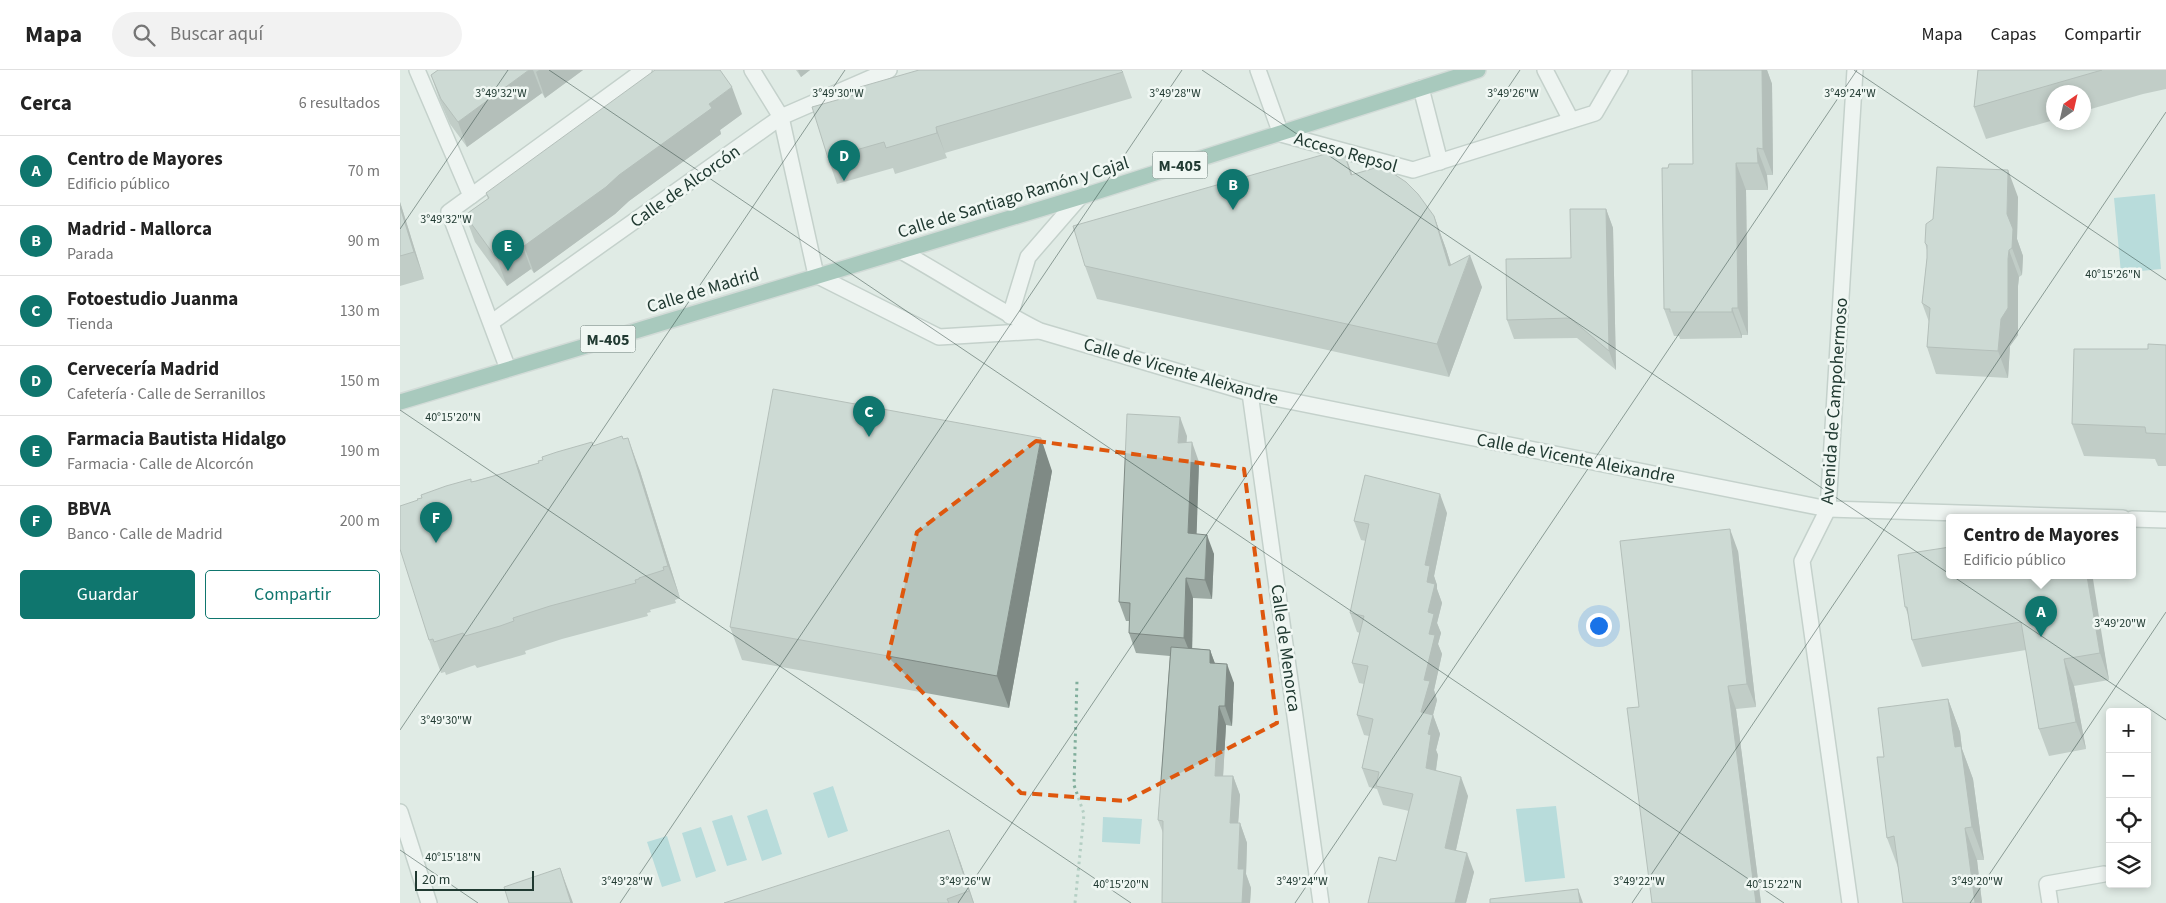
<!DOCTYPE html>
<html lang="es">
<head>
<meta charset="utf-8">
<style>
  :root { --surface:#fff; --page:#f2f2f2; --text:#222; --muted:#767676; --line:#e0e0e0; --accent:#0f766e }
  body { margin:0; font-family:"Source Sans 3",sans-serif; background:var(--page); color:var(--text) }
  .controls { position:absolute; right:15px; bottom:15px; display:grid; overflow:hidden; border-radius:5px; box-shadow:0 2px 8px #0003 }
  .controls button { width:45px; height:45px; display:grid; place-items:center; padding:0; border:0; border-bottom:1px solid var(--line); background:var(--surface); color:var(--text); font:25px sans-serif }
  .compass { position:absolute; left:1646px; top:15px; width:45px; height:45px; border-radius:50%; background:var(--surface); box-shadow:0 2px 8px #0003; rotate:34deg }
  .scale { position:absolute; left:15px; bottom:12px; width:119px; box-sizing:border-box; padding-left:5px; border:2px solid #213a32; border-top:0; font-size:14px; line-height:18px; white-space:nowrap; color:#213a32; -webkit-text-stroke:4px #f0f7f3; paint-order:stroke }
  .you { position:absolute; left:1198px; top:555px; width:18px; height:18px; margin:-12px; border:4px solid #fff; border-radius:50%; background:#1a73e8; box-shadow:0 0 0 8px #1a73e833 }
  .badge { display:grid; place-items:center; width:32px; height:32px; border-radius:50%; background:var(--accent); color:#fff; font-size:16px; font-weight:700 }
  .pin { position:absolute; translate:-50% -41px; filter:drop-shadow(0 1px 2px #0008) }
  .pin::after { content:''; position:absolute; top:26px; width:18px; height:15px; background:inherit; clip-path:polygon(0 0,100% 0,50% 100%) }
  .popup { position:absolute; left:1546px; top:444px; width:190px; height:65px; box-sizing:border-box; display:grid; place-content:center; border-radius:5px; background:var(--surface); filter:drop-shadow(0 1px 4px #0005); font-size:16px; white-space:nowrap; color:var(--muted) }
  .popup b { font-size:19px; color:var(--text) }
  .popup::after { content:''; position:absolute; left:50%; top:100%; margin-left:-10px; border:10px solid transparent; border-top-color:var(--surface) }
  .list { margin:0; padding:0; list-style:none }
  h2 { display:flex; justify-content:space-between; align-items:center; height:65px; margin:0; padding:0 20px; font-size:21px }
  h2 small { font-size:16px; font-weight:400; color:var(--muted) }
  .list li { display:grid; grid-template-columns:32px 1fr auto; gap:15px; align-items:center; box-sizing:border-box; height:70px; padding:0 20px; border-top:1px solid var(--line) }
  .list b { display:block; font-size:19px; white-space:nowrap }
  .list p { margin:0; font-size:16px; white-space:nowrap; color:var(--muted) }
  .list em { font-size:16px; font-style:normal; color:var(--muted) }
  .actions { display:flex; gap:10px; padding:15px 20px }
  .actions a { flex:1; padding:11px 0; border:1px solid var(--accent); border-radius:5px; text-align:center; font-size:18px; color:var(--accent) }
  .actions .main { background:var(--accent); color:#fff }
  .icon { flex:none; width:28px; height:28px; fill:none; stroke:currentColor; stroke-width:2; stroke-linecap:round; stroke-linejoin:round }
  .map { position:relative; flex:none; width:1766px; height:833px; overflow:hidden }
  header { display:flex; align-items:center; gap:30px; box-sizing:border-box; height:70px; padding:0 25px; background:var(--surface); border-bottom:1px solid var(--line) }
  header strong { font-size:24px }
  nav { display:flex; gap:28px; margin-inline-start:auto; font-size:18px }
  .search { width:350px; height:45px; background:var(--page); display:flex; align-items:center; gap:12px; box-sizing:border-box; padding:0 18px; border-radius:28px; color:var(--muted); font-size:19px }
  main { display:flex }
  aside { flex:1; background:var(--surface) }
  .map>svg:first-child { display:block }
  .water { fill:#88c9cf }
  .lines { fill:none; stroke-linecap:round; stroke-linejoin:round }
  .minor-casing { stroke:#a3b2ac; stroke-width:18 }
  .major-casing { stroke:#c1c8c6; stroke-width:18 }
  .path { stroke:#81ae9c; stroke-width:3; stroke-dasharray:2.5 4; stroke-linecap:butt }
  .minor { stroke:#fff; stroke-width:15 }
  .major { stroke:#659f8c; stroke-width:15 }
  .wall { fill:#9ca9a3 }
  .shaded-wall { fill:#7f8a85 }
  .building { fill:#b5c5be; stroke:#7f8a85 }
  .marked { fill:none; stroke:#de570e; stroke-width:4; stroke-dasharray:10 6; stroke-linejoin:round }
  .ticks { fill:none; stroke:#213a32; stroke-width:1; stroke-opacity:0.45 }
  .labels { text-anchor:middle; stroke-width:5; stroke-linejoin:round; paint-order:stroke }
  .shield { fill:#f0f7f3; stroke:#5f736c; stroke-width:1 }
  .shield-label { font-size:16px; font-weight:bold; fill:#213a32 }
  .street-label { font-size:18px; fill:#213a32; stroke:#f0f7f3 }
  .ticks-label { font-size:12px; text-anchor:middle; fill:#213a32; stroke:#f0f7f3; stroke-width:5; stroke-linejoin:round; paint-order:stroke }
</style>
</head>
<body>
<header>
<strong>Mapa</strong>
<div class="search"><svg class="icon" aria-label="search" viewBox="0 0 24 24"><circle cx="10" cy="10" r="6"/><path d="M15 15l6 6"/></svg>Buscar aquí</div>
<nav><a>Mapa</a><a>Capas</a><a>Compartir</a></nav>
</header>
<main>
<aside>
<h2>Cerca<small>6 resultados</small></h2>
<ul class="list">
<li><span class="badge">A</span><div><b>Centro de Mayores</b><p>Edificio público</p></div><em>70 m</em></li>
<li><span class="badge">B</span><div><b>Madrid - Mallorca</b><p>Parada</p></div><em>90 m</em></li>
<li><span class="badge">C</span><div><b>Fotoestudio Juanma</b><p>Tienda</p></div><em>130 m</em></li>
<li><span class="badge">D</span><div><b>Cervecería Madrid</b><p>Cafetería · Calle de Serranillos</p></div><em>150 m</em></li>
<li><span class="badge">E</span><div><b>Farmacia Bautista Hidalgo</b><p>Farmacia · Calle de Alcorcón</p></div><em>190 m</em></li>
<li><span class="badge">F</span><div><b>BBVA</b><p>Banco · Calle de Madrid</p></div><em>200 m</em></li>
</ul>
<div class="actions"><a class="main">Guardar</a><a>Compartir</a></div>
</aside>
<div class="map">
<svg width="1766" height="833" viewBox="0 0 1766 833">
  <rect width="100%" height="100%" fill="#e0ebe5"/>
  <g class="water">
    <polygon points="1755,124 1761,199 1721,203 1714,128"/>
    <polygon points="433,716 448,761 428,768 413,723"/>
    <polygon points="1156,736 1165,808 1125,812 1116,739"/>
    <polygon points="367,739 382,784 362,791 347,746"/>
    <polygon points="332,745 347,790 327,796 312,751"/>
    <polygon points="703,747 742,749 740,774 702,772"/>
    <polygon points="301,757 316,801 296,808 282,763"/>
    <polygon points="267,766 281,811 262,817 247,772"/>
  </g>
  <g class="lines">
    <g class="minor-casing">
      <g id="minor">
        <polyline points="17,0 71,126 49,142 108,299"/>
        <polyline points="352,0 381,47 416,205 539,267 639,261"/>
        <polyline points="858,0 881,64 1013,100 1195,43 1220,0"/>
        <polyline points="1145,0 1171,50"/>
        <polyline points="1021,18 1040,92"/>
        <polyline points="71,126 244,0"/>
        <path d="M501 181C548 207 592 237 640 261L850 323 1428 439 1723 448"/>
        <polyline points="610,246 628,187 680,127"/>
        <polyline points="92,252 381,47 489,0"/>
        <polyline points="850,323 921,833"/>
        <polyline points="1732,449 1766,450"/>
        <polyline points="0,742 29,833"/>
        <polyline points="1450,833 1402,491 1428,439 1455,0"/>
        <polyline points="1650,833 1647,814 1704,804"/>
      </g>
    </g>
    <g class="major-casing">
      <polyline id="major" points="0,332 680,127 1078,0"/>
    </g>
    <polyline class="path" points="675,833 684,744 674,715 677,610"/>
    <use href="#minor" class="minor"/>
    <use href="#major" class="major"/>
  </g>
  <g class="wall">
    <polygon points="38,0 183,0 145,28 142,23 67,77 50,54 40,31 31,5"/>
    <polygon points="396,0 410,0 401,7"/>
    <polygon points="1292,0 1367,0 1372,14 1373,105 1367,105 1368,120 1346,120 1348,265 1342,265 1342,268 1280,269 1279,266 1274,266 1264,239 1268,98 1293,94"/>
    <polygon points="1578,0 1766,0 1766,19 1743,24 1684,41 1684,22 1654,22 1654,50 1586,69 1574,37"/>
    <polygon points="723,2 732,28 545,83 547,88 495,104 493,98 437,114 428,88 462,23"/>
    <polygon points="342,44 320,60 321,64 229,131 215,144 134,203 131,199 107,216 75,172 65,145 88,129 86,123"/>
    <polygon points="943,79 952,105 1034,146 1046,179 1051,195 1082,217 1049,307 697,229 685,196"/>
    <polygon points="1618,127 1617,169 1623,186 1622,205 1619,207 1618,216 1618,265 1610,276 1608,308 1536,304 1527,277 1529,252 1522,233 1527,188 1527,180 1525,173"/>
    <polygon points="0,132 24,209 0,216"/>
    <polygon points="1206,139 1213,158 1216,300 1177,268 1114,269 1107,250 1171,188"/>
    <polygon points="1766,275 1766,396 1758,396 1755,389 1684,386 1672,354 1748,279"/>
    <polygon points="787,366 786,373 799,392 796,464 814,484 812,529 793,528 792,578 810,580 815,594 834,613 832,656 826,655 823,706 833,706 840,725 838,753 840,753 847,773 846,804 851,818 850,833 762,833 763,763 758,750 770,586 736,583 729,563 729,551 726,551 719,532"/>
    <polygon points="223,369 240,401 280,528 275,530 276,533 250,540 251,542 247,543 248,546 162,569 125,581 126,584 77,598 75,595 46,605 45,602 41,603 29,570 18,430 72,412 139,393 193,376"/>
    <polygon points="652,401 609,638 342,590 330,557"/>
    <polygon points="1047,443 1034,506 1037,515 1037,519 1042,533 1037,553 1041,563 1038,574 1042,584 1034,620 1037,630 1033,645 1040,664 1036,680 1038,685 1036,701 1068,726 1056,780 1074,802 1066,833 968,833 996,791 1009,741 983,735 977,719 969,717 962,698 969,666 964,665 957,645 964,614 959,613 952,593 960,563 957,562 950,543 966,471 961,470 954,451"/>
    <polygon points="1338,481 1356,637 1336,639 1361,833 1252,833 1239,637"/>
    <polygon points="1550,506 1691,506 1709,610 1674,616 1686,679 1649,686 1639,659 1626,580 1522,597 1512,570 1509,547 1505,537"/>
    <polygon points="1548,629 1560,662 1562,679 1573,709 1584,790 1577,790 1582,833 1503,833 1499,800 1487,768 1484,687"/>
    <polygon points="560,791 574,833 324,833"/>
  </g>
  <g class="shaded-wall">
    <polygon points="129,0 133,0 142,23 67,77 58,52"/>
    <polygon points="139,0 183,0 145,28 136,2"/>
    <polygon points="398,0 410,0 401,7"/>
    <polygon points="1361,0 1367,0 1372,14 1373,105 1363,79"/>
    <polygon points="332,17 342,44 320,60 321,64 229,131 215,144 134,203 124,176 219,105 309,34"/>
    <polygon points="536,57 545,83 547,88 537,63"/>
    <polygon points="1357,78 1367,105 1368,120 1358,93"/>
    <polygon points="943,79 955,112 951,105"/>
    <polygon points="1336,93 1346,120 1348,265 1338,238"/>
    <polygon points="1608,100 1618,127 1617,169 1623,186 1622,205 1612,178 1607,144"/>
    <polygon points="0,132 24,209 14,182 0,137"/>
    <polygon points="1206,139 1213,158 1216,300 1209,281"/>
    <polygon points="1034,146 1046,179 1058,218 1070,185 1082,217 1049,307 1037,274 1049,196"/>
    <polygon points="121,172 131,199 107,216 97,189"/>
    <polygon points="1609,180 1619,207 1618,216 1618,265 1610,276 1608,308 1598,281 1601,249"/>
    <polygon points="1332,238 1342,265 1342,268 1332,242"/>
    <polygon points="780,347 787,366 785,393 778,373"/>
    <polygon points="228,368 240,401 280,528 268,496"/>
    <polygon points="641,368 652,401 609,638 597,606"/>
    <polygon points="792,372 799,392 796,483 788,463"/>
    <polygon points="1040,424 1047,443 1034,506 1037,515 1037,519 1042,533 1037,553 1041,563 1038,574 1042,584 1034,620 1037,630 1033,645 1040,664 1036,680 1038,685 1033,718 1026,698 1021,642 1029,564 1025,495"/>
    <polygon points="1330,459 1338,481 1356,637 1347,614"/>
    <polygon points="807,465 814,484 812,529 805,510"/>
    <polygon points="1687,506 1691,506 1693,509 1709,610 1700,583"/>
    <polygon points="786,508 793,528 792,588 784,568"/>
    <polygon points="810,580 817,599 810,593"/>
    <polygon points="1664,589 1674,616 1686,679 1676,652"/>
    <polygon points="827,594 834,613 832,656 825,636"/>
    <polygon points="1328,616 1336,639 1361,833 1356,833"/>
    <polygon points="1548,629 1560,662 1562,679 1573,709 1584,790 1572,757 1555,677"/>
    <polygon points="819,636 826,655 822,725 815,706"/>
    <polygon points="833,706 840,725 837,772 830,753"/>
    <polygon points="1061,707 1068,726 1052,797 1045,778"/>
    <polygon points="840,753 847,773 846,804 851,818 850,833 842,833 838,799"/>
    <polygon points="1565,758 1577,790 1582,833 1575,833"/>
    <polygon points="549,760 560,791 574,833 573,833 569,821"/>
    <polygon points="1067,783 1074,802 1066,833 1055,833"/>
    <polygon points="160,798 172,830 173,833 171,833"/>
    <polygon points="1178,819 1183,833 1180,833"/>
  </g>
  <g class="building">
    <polygon points="38,0 129,0 58,52 41,29 31,5"/>
    <polygon points="255,0 320,0 332,17 309,34 312,38 219,105 206,117 124,176 121,172 97,189 65,145 89,128 86,123"/>
    <polygon points="519,0 721,0 723,2 536,57 537,63 486,78 484,72 428,88 412,37 462,23 460,17"/>
    <polygon points="1292,0 1362,0 1363,79 1357,78 1358,93 1336,93 1338,238 1332,238 1332,242 1270,242 1270,239 1264,239 1262,98 1268,98 1269,94 1293,94"/>
    <polygon points="1578,0 1702,0 1574,37"/>
    <polygon points="943,79 951,105 982,96 1006,112 1018,124 1034,146 1049,196 1070,185 1037,274 685,196 673,156"/>
    <polygon points="1537,97 1608,100 1607,144 1613,159 1612,178 1609,180 1608,189 1608,238 1601,249 1598,281 1527,277 1530,238 1522,233 1527,188 1527,175 1525,173 1526,154 1533,149"/>
    <polygon points="0,137 14,182 0,186"/>
    <polygon points="1170,139 1206,139 1209,281 1170,248 1107,250 1106,189 1171,188"/>
    <polygon points="1748,274 1766,275 1766,364 1746,363 1745,357 1672,354 1674,279 1748,279"/>
    <polygon points="373,319 641,368 597,606 330,557"/>
    <polygon points="727,344 780,347 778,373 792,372 788,463 807,465 805,510 786,508 784,568 729,563 730,533 719,532"/>
    <polygon points="222,366 223,369 228,368 268,496 263,497 264,500 239,508 239,509 235,510 236,513 150,536 113,548 114,551 100,556 65,566 63,563 34,572 33,569 29,570 0,479 0,436 18,430 17,429 22,428 21,425 46,416 71,409 71,412 76,411 139,393 138,391 143,390 142,387 157,382 192,372 193,376"/>
    <polygon points="965,405 1040,424 1025,495 1030,496 1027,512 1035,514 1028,542 1034,544 1029,564 1035,565 1024,610 1030,611 1021,642 1033,645 1028,664 1031,665 1026,698 1061,707 1045,778 1067,783 1055,833 968,833 979,787 996,791 1013,724 976,716 979,702 962,698 973,649 957,645 968,596 952,593 964,546 950,543 969,454 954,451"/>
    <polygon points="1330,459 1347,614 1328,616 1356,833 1252,833 1227,638 1239,637 1220,471"/>
    <polygon points="1550,477 1550,506 1687,506 1700,583 1664,589 1676,652 1639,659 1621,552 1512,570 1507,537 1505,537 1498,485"/>
    <polygon points="771,577 810,580 810,593 827,594 825,636 819,636 815,706 833,706 830,753 840,753 838,799 844,799 842,833 762,833 763,751 758,750"/>
    <polygon points="1548,629 1555,677 1561,676 1572,757 1565,758 1575,833 1503,833 1494,766 1487,768 1477,687 1484,687 1478,638"/>
    <polygon points="549,760 569,821 547,829 549,833 324,833"/>
    <polygon points="160,798 171,833 109,833 104,817"/>
    <polygon points="1178,819 1180,833 1090,833 1090,829"/>
  </g>
  <path d="M0 0H1766V833H0ZM636 371 844 399 877 653 726 731 621 723 488 587 517 462Z" fill="#e0ebe5" fill-opacity=".55" fill-rule="evenodd"/>
  <path class="marked" d="M636 371 844 399 877 653 726 731 621 723 488 587 517 462Z"/>
  <path class="ticks" d="M149 0 1384 833M802 0 1766 650M1454 0 1766 210M0 159 108 0M0 340 731 833M0 660 445 0M0 780 78 833M220 833 782 0M558 833 1120 0M895 833 1457 0M1232 833 1766 42M1570 833 1766 542"/>
  <g class="labels">
    <g class="shield">
      <rect x="752.5" y="81.5" width="55" height="27" rx="4"/>
      <rect x="180.5" y="255.5" width="55" height="27" rx="4"/>
    </g>
    <g class="shield-label">
      <text x="780" y="101">M-405</text>
      <text x="208" y="275">M-405</text>
    </g>
    <g class="street-label">
      <text transform="translate(946 82) rotate(16)" y="6">Acceso Repsol</text>
      <text transform="translate(285 116) rotate(-35)" y="6">Calle de Alcorcón</text>
      <text transform="translate(613 127) rotate(-17)" y="6">Calle de Santiago Ramón y Cajal</text>
      <text transform="translate(303 220) rotate(-17)" y="6">Calle de Madrid</text>
      <text transform="translate(781 301) rotate(16)" y="6">Calle de Vicente Aleixandre</text>
      <text transform="translate(1434 331) rotate(-86)" y="6">Avenida de Campohermoso</text>
      <text transform="translate(1176 388) rotate(11)" y="6">Calle de Vicente Aleixandre</text>
      <text transform="translate(886 578) rotate(82)" y="6">Calle de Menorca</text>
    </g>
  </g>
  <g class="ticks-label">
    <text x="438" y="27">3°49'30"W</text>
    <text x="775" y="27">3°49'28"W</text>
    <text x="1113" y="27">3°49'26"W</text>
    <text x="1450" y="27">3°49'24"W</text>
    <text x="101" y="27">3°49'32"W</text>
    <text x="46" y="153">3°49'32"W</text>
    <text x="1713" y="208">40°15'26"N</text>
    <text x="53" y="351">40°15'20"N</text>
    <text x="1720" y="557">3°49'20"W</text>
    <text x="46" y="654">3°49'30"W</text>
    <text x="53" y="791">40°15'18"N</text>
    <text x="227" y="815">3°49'28"W</text>
    <text x="565" y="815">3°49'26"W</text>
    <text x="902" y="815">3°49'24"W</text>
    <text x="1239" y="815">3°49'22"W</text>
    <text x="1577" y="815">3°49'20"W</text>
    <text x="721" y="818">40°15'20"N</text>
    <text x="1374" y="818">40°15'22"N</text>
  </g>
</svg>
<div class="controls">
<button>+</button>
<button>−</button>
<button><svg class="icon" aria-label="locate" viewBox="0 0 24 24"><circle cx="12" cy="12" r="6"/><path d="M12 2v4M12 18v4M2 12h4M18 12h4"/></svg></button>
<button><svg class="icon" aria-label="layers" viewBox="0 0 24 24"><path d="M12 4l9 5-9 5-9-5zM3 14l9 5 9-5"/></svg></button>
</div>
<svg class="compass" viewBox="-18 -18 36 36"><path d="M0-13l5 13h-10z" fill="#e53935"/><path d="M0 13l5-13h-10z" fill="#767676"/></svg>
<div class="scale">20 m</div>
<div class="you"></div>
<div class="pin badge" style="left:1641px;top:567px">A</div>
<div class="popup"><b>Centro de Mayores</b>Edificio público</div>
<div class="pin badge" style="left:833px;top:140px">B</div>
<div class="pin badge" style="left:469px;top:367px">C</div>
<div class="pin badge" style="left:444px;top:111px">D</div>
<div class="pin badge" style="left:108px;top:201px">E</div>
<div class="pin badge" style="left:36px;top:473px">F</div>
</div>
</main>
</body>
</html>
